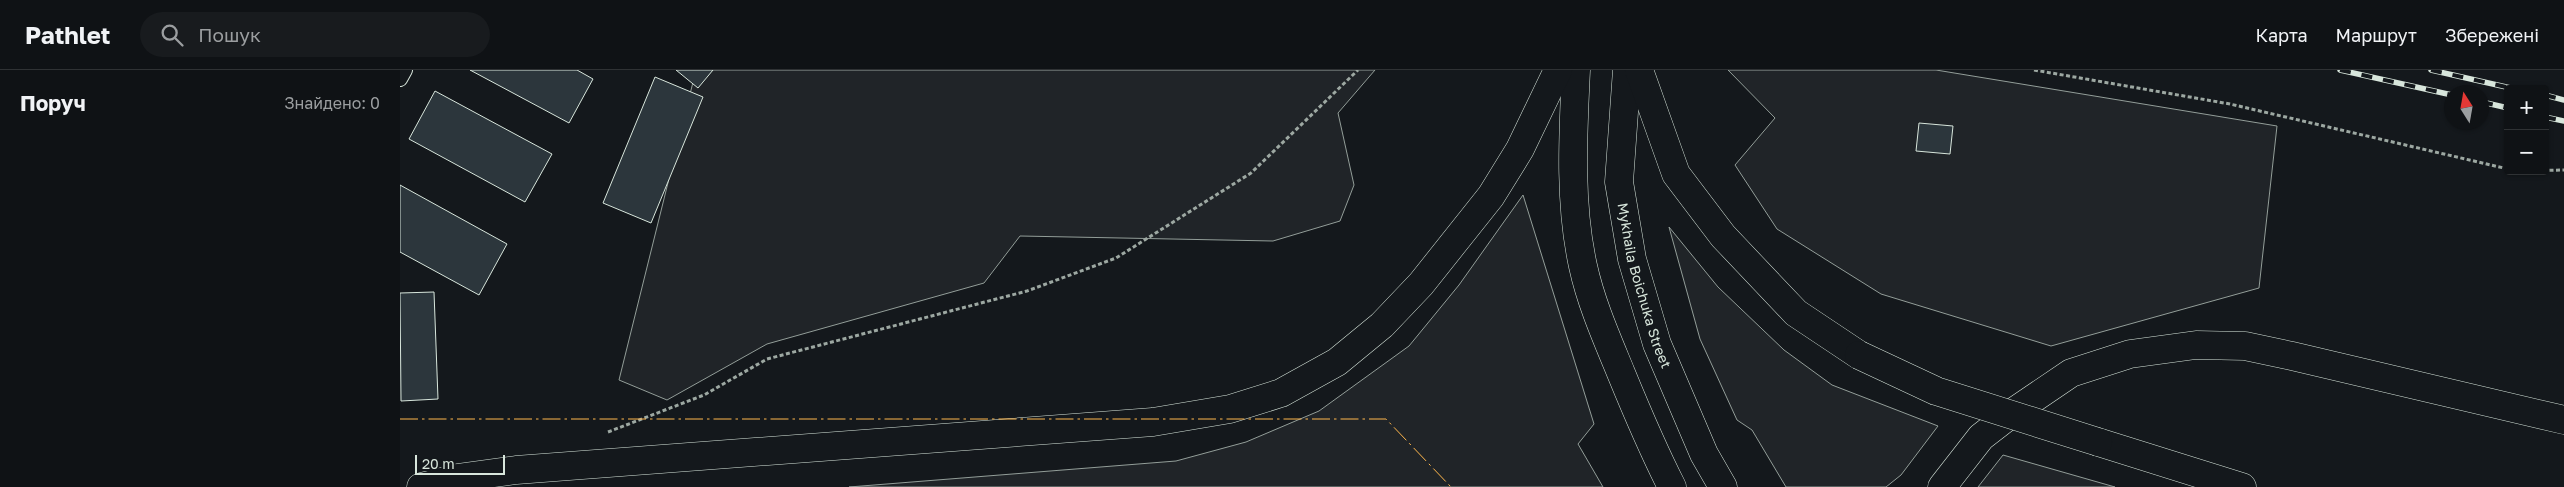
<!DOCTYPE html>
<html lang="uk">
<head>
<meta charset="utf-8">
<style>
  :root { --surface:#0f1215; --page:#181b1e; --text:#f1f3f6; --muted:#9b9ea0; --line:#2f3234 }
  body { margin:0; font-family:"Golos Text",sans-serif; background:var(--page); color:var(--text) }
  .controls { position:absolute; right:15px; top:15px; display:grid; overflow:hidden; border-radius:5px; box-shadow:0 1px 4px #0004 }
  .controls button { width:45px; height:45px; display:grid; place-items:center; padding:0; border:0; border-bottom:1px solid var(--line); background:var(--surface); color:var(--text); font:25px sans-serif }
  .compass { position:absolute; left:2044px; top:15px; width:45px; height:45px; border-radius:50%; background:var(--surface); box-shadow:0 1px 4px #0004; rotate:349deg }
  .scale { position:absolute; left:15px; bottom:12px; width:90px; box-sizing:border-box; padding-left:5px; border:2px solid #d8e6dc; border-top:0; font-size:14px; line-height:18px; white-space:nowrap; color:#d8e6dc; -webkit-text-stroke:4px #14181c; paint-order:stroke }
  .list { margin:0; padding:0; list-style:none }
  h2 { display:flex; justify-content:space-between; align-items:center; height:65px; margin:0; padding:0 20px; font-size:21px }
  h2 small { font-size:16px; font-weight:400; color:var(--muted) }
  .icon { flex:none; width:28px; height:28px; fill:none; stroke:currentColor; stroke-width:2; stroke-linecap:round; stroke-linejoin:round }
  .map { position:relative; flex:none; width:2164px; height:417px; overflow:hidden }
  header { display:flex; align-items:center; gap:30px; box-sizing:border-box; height:70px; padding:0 25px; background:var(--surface); border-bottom:1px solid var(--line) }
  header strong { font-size:24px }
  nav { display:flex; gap:28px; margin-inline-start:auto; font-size:18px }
  .search { width:350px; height:45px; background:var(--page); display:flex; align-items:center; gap:12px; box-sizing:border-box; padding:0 18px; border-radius:28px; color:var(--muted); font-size:19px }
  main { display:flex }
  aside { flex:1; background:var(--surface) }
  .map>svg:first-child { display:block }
  .green { fill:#202428; stroke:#939e99 }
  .building { fill:#2c363c; stroke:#d8e6dc }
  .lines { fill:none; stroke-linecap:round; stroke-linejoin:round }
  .service-casing { stroke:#d8e6dc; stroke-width:16 }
  .primary-casing { stroke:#d8e6dc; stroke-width:29 }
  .path { stroke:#9da8a2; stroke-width:3; stroke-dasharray:4 2.5; stroke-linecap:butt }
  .service { stroke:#14181c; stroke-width:14 }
  .primary { stroke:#14181c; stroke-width:28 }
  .rail-casing { stroke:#d8e6dc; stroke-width:5.5 }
  .rail { stroke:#14181c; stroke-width:4; stroke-dasharray:11; stroke-linecap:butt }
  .primary-bridge-casing { stroke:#d8e6dc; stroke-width:29; stroke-linecap:butt }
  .primary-bridge { stroke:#14181c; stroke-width:28 }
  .power { stroke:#ffb74d; stroke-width:1; stroke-dasharray:18 4 2.5 4; stroke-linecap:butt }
  .labels { text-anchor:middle; stroke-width:4; stroke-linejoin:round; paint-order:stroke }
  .street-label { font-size:14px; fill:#d8e6dc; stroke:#14181c }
</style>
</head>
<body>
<header>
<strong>Pathlet</strong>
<div class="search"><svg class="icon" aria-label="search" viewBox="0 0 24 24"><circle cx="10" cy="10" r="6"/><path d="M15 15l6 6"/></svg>Пошук</div>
<nav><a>Карта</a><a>Маршрут</a><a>Збережені</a></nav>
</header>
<main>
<aside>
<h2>Поруч<small>Знайдено: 0</small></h2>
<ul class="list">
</ul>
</aside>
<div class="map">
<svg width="2164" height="417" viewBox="0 0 2164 417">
  <rect width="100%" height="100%" fill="#14181c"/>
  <g class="green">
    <polygon points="296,0 975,0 938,43 954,115 940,151 873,171 620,166 584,213 367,274 267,330 219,310"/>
    <polygon points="1328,0 1536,0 1877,56 1859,218 1651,276 1481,224 1377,159 1335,95 1375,48"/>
    <polygon points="1123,125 1194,354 1178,374 1203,417 449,417 776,391 846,372 919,341 1009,276 1059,215"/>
    <polygon points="1269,157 1318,217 1384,280 1432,315 1538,356 1501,405 1486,417 1386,417 1352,360 1337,350 1300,269"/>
    <polygon points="1603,385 1715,417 1578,417"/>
  </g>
  <g class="building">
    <polygon points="70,0 177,0 193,9 169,53"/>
    <polygon points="276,0 313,0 298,18"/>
    <polygon points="255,7 303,27 251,153 203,133"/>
    <polygon points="35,21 152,84 125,132 9,69"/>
    <polygon points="1519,53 1553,56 1550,84 1516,81"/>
    <polygon points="0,115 107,174 79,225 0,182"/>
    <polygon points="34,222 38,329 1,331 0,223"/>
  </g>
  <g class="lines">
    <g class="service-casing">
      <polyline id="service" points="0,9 5,0"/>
    </g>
    <g class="primary-casing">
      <g id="primary">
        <path d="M1176 0C1173 64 1169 133 1183 196 1191 233 1207 269 1221 303 1237 342 1253 380 1272 417"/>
        <path id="s1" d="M1227 0 1219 112 1232 189 1257 274 1304 384 1323 417"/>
        <polyline points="1239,0 1276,104 1323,166 1396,243 1459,285"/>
        <polyline points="1698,372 1842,417"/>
        <polyline points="21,417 57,408 116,400 753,352 830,339 881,323 937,292 982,255 1021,214 1091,126 1120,79 1158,0"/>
        <polyline points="1542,417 1581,367 1612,343 1671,303 1730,284 1796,275 1845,276 1892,286 2164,350"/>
      </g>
    </g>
    <g class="path">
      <polyline points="1634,0 1830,34 2108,99"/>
      <polyline points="2117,101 2164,100"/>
      <polyline points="208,362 304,325 367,289 627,221 716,188 851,103 958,0"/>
    </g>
    <use href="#service" class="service"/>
    <use href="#primary" class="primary"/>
    <g class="rail-casing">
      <g id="rail">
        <polyline points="1940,0 2052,25"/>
        <polyline points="2031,0 2115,19"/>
        <polyline points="2145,25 2164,30"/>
        <polyline points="2082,32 2108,38"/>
        <polyline points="2145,47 2164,51"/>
      </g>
    </g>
    <use href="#rail" class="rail"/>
    <g class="primary-bridge-casing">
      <polyline id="primary-bridge" points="1459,285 1536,321 1698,372"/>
    </g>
    <use href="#primary-bridge" class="primary-bridge"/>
    <polyline class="power" points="0,349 986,349 1051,417"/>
  </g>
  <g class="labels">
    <g class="street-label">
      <text dy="5" stroke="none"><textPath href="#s1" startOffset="219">Mykhaila Boichuka Street</textPath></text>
    </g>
  </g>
</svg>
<div class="controls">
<button>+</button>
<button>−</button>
</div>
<svg class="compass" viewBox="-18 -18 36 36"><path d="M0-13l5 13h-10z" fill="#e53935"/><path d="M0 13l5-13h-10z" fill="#9b9ea0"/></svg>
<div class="scale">20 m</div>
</div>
</main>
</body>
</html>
